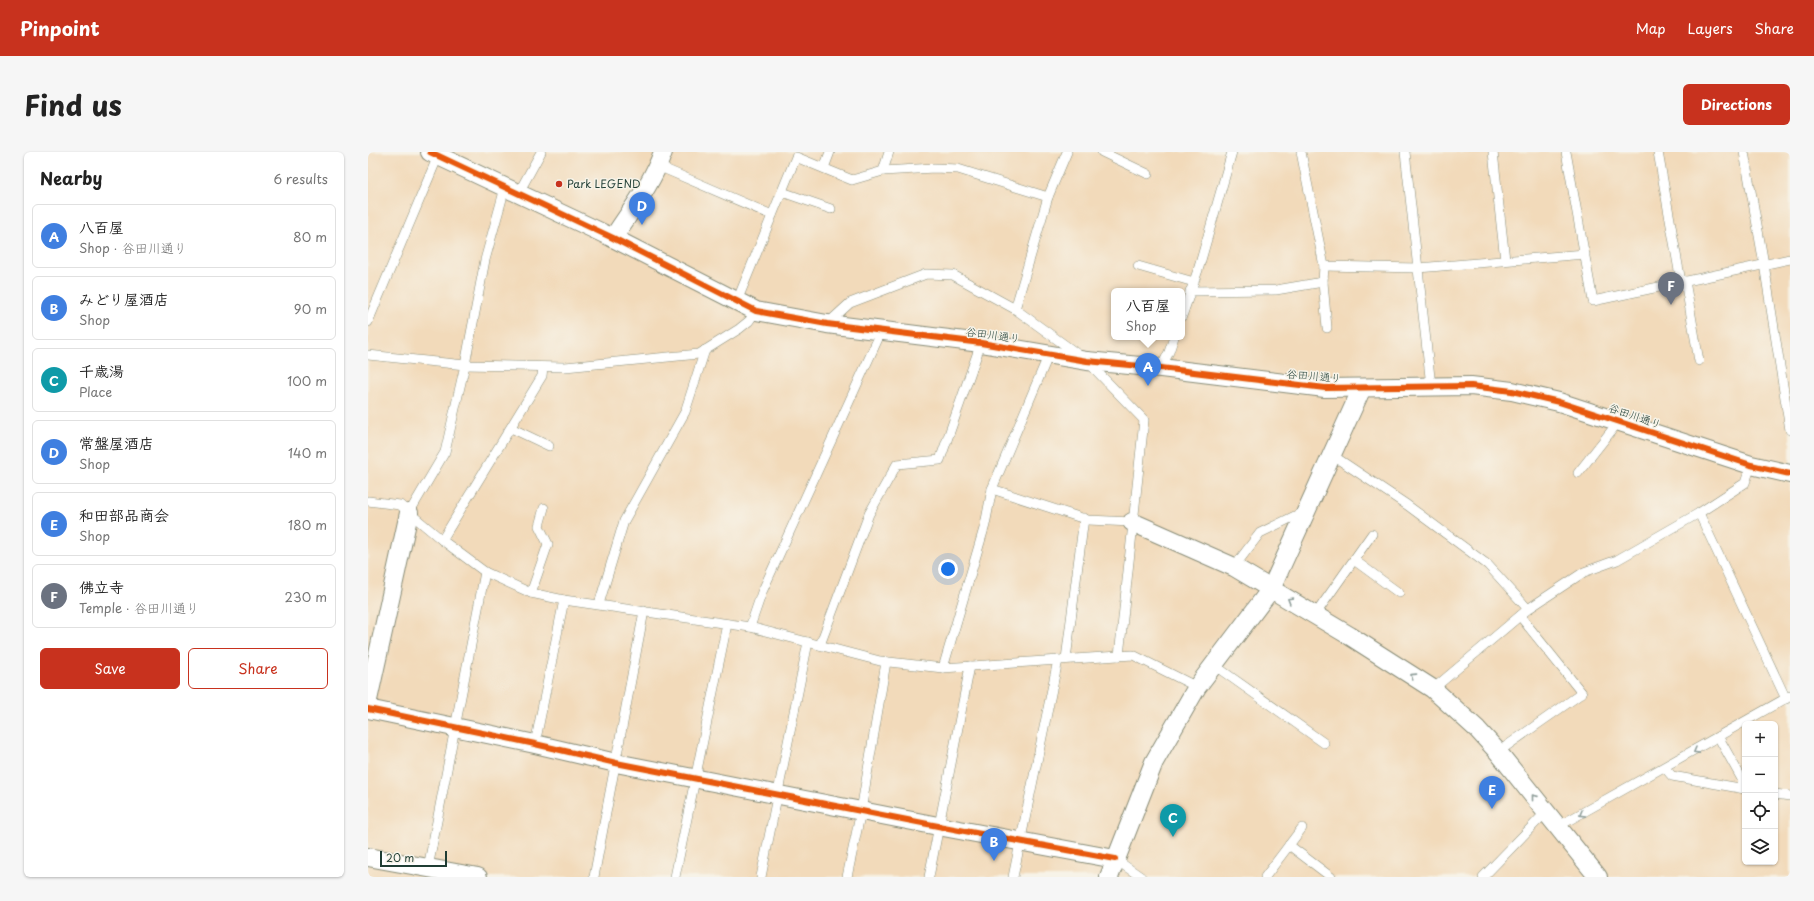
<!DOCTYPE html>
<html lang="en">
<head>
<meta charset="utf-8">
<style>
  :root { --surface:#fff; --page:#f6f6f6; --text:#222; --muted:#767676; --line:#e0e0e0; --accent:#c8321e }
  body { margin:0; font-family:"Playpen Sans","Klee One",sans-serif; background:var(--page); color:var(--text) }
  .controls { position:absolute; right:12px; bottom:12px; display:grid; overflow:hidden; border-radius:6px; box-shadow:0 1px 3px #0004 }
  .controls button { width:36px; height:36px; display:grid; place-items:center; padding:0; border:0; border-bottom:1px solid var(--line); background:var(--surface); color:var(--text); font:20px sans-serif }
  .scale { position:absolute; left:12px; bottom:10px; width:67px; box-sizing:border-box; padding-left:4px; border:2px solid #1f3d34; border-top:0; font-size:11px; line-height:14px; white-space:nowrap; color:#1f3d34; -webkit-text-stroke:3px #f7f3e8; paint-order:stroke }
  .you { position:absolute; left:580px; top:417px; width:14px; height:14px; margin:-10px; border:3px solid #fff; border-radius:50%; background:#1a73e8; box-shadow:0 0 0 6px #1a73e833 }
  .badge { display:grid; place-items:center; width:26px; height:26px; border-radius:50%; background:var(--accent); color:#fff; font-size:13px; font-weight:700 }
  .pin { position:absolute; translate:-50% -33px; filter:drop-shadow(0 1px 2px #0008) }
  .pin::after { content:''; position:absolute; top:21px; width:14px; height:12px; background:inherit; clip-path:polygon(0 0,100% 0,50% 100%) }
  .popup { position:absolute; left:743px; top:136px; width:74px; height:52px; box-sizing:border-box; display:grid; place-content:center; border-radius:6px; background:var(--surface); filter:drop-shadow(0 1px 3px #0005); font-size:13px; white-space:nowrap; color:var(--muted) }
  .popup b { font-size:15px; color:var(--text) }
  .popup::after { content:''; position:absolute; left:50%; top:100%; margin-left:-8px; border:8px solid transparent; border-top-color:var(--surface) }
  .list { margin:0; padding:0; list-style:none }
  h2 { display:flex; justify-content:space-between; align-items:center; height:52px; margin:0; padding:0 16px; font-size:17px }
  h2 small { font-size:13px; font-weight:400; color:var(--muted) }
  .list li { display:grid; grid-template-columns:26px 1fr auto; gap:12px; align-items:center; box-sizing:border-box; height:64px; margin:0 8px 8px; padding:0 8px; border:1px solid var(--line); border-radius:6px }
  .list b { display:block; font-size:15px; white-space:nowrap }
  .list p { margin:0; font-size:13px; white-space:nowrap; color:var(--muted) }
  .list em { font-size:13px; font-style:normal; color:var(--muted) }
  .actions { display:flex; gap:8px; padding:12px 16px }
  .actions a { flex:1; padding:9px 0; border:1px solid var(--accent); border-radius:6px; text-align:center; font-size:14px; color:var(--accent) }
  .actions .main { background:var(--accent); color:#fff }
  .icon { flex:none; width:22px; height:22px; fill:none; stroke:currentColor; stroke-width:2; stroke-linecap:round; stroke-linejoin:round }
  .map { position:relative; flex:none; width:1422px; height:725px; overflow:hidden; border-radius:6px }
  header { display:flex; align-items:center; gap:24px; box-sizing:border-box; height:56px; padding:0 20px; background:var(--accent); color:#fff }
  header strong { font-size:19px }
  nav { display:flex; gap:22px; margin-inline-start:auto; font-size:14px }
  .intro { display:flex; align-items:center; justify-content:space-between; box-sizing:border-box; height:96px; padding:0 24px }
  h1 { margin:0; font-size:28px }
  .button { padding:10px 18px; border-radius:6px; background:var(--accent); color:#fff; font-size:14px; font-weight:700 }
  main { display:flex; gap:24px; padding:0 24px }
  aside { flex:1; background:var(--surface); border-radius:6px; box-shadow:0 1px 3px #0004 }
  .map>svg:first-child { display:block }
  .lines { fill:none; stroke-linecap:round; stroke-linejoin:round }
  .service-casing { stroke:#888c77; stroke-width:10 }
  .minor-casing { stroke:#888c77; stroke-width:20 }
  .service { stroke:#fff; stroke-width:9 }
  .minor { stroke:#fff; stroke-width:18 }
  .cycleway-casing { stroke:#f7f3e8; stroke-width:8 }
  .cycleway { stroke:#e8590c; stroke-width:6 }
  .oneway { stroke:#8f9e9a }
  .poi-dot { fill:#c8321e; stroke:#f7f3e8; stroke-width:1.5 }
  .labels { text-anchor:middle; stroke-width:3; stroke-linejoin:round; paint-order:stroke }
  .poi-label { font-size:11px; fill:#1f3d34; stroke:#f7f3e8; text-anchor:start }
  .street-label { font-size:11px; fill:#1f3d34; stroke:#f7f3e8 }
</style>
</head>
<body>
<header>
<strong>Pinpoint</strong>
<nav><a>Map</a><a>Layers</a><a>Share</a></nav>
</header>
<div class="intro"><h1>Find us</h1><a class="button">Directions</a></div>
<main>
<aside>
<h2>Nearby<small>6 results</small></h2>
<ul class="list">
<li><span class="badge" style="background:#3f7fe0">A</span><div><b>八百屋</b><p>Shop · 谷田川通り</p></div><em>80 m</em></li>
<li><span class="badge" style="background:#3f7fe0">B</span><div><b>みどり屋酒店</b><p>Shop</p></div><em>90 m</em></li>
<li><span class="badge" style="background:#0f9aa8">C</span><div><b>千歳湯</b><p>Place</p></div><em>100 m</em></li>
<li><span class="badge" style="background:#3f7fe0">D</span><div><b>常盤屋酒店</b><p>Shop</p></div><em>140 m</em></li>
<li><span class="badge" style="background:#3f7fe0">E</span><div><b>和田部品商会</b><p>Shop</p></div><em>180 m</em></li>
<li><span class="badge" style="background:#6b7280">F</span><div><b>佛立寺</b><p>Temple · 谷田川通り</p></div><em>230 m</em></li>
</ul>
<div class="actions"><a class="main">Save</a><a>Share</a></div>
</aside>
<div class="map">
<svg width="1422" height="725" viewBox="0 0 1422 725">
  <rect width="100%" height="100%" fill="#f7f3e8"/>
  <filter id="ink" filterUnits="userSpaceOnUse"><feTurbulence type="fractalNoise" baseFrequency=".025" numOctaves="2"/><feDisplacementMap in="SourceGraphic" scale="8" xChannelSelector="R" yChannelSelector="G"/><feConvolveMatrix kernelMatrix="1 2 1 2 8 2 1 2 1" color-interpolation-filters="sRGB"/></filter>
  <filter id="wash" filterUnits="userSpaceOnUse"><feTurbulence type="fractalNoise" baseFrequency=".012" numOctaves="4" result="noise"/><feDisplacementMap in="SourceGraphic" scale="16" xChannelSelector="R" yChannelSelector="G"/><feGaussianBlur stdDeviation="0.9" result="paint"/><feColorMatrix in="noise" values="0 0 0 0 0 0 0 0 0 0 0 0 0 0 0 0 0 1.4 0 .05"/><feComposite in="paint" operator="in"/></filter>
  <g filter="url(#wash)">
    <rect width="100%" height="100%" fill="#f2daba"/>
  </g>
  <g filter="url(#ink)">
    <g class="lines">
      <g class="service-casing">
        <g id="service">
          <polyline points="734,0 780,22"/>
          <polyline points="933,0 956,114 1050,116 1217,102"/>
          <polyline points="1037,0 1063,234"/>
          <polyline points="1125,0 1137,108"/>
          <polyline points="1198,0 1225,149 1422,107"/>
          <polyline points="1290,0 1313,130"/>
          <polyline points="1376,0 1396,112 1422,278"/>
          <polyline points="290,14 404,63"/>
          <polyline points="456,16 462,0"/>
          <polyline points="515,19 521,0"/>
          <polyline points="414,40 463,57"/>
          <polyline points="150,42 173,0"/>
          <polyline points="770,114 826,130"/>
          <polyline points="956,114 955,130 959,176"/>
          <polyline points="1317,129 1331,209"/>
          <polyline points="822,139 908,138 955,130"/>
          <polyline points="369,149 428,5 484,28 515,19 566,16 590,17 680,45"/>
          <polyline points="647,157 680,45 699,0"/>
          <polyline points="814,164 831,115 864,0"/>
          <polyline points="0,170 70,4"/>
          <polyline points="459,172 482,151 558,122 585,123 647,157 719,209 776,268 751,504"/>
          <polyline points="0,203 97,213 197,215 331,202 371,177 381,169 388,159"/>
          <polyline points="793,216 801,200 806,185"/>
          <polyline points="143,276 181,294"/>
          <polyline points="964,303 1039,353 1120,413 1160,457"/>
          <polyline points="1210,321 1251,269"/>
          <polyline points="624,337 720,368 764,370"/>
          <polyline points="0,349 32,353 74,388 117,420 163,441 196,448 382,475 512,509 575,516 765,503 829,535"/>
          <polyline points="41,361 77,300 97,213 117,108 137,36"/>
          <polyline points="1331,361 1418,547"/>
          <polyline points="74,388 174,224 175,215"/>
          <polyline points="986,408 1031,441"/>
          <polyline points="866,415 892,381 937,359"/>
          <polyline points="163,441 180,392 171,374 176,356"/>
          <polyline points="231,452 256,369 317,260 337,198"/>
          <polyline points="947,463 1004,382"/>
          <polyline points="382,475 394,440 514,178"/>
          <polyline points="452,493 501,362 529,312 572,308 613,191"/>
          <polyline points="698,507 716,366"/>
          <polyline points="846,513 956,591"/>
          <polyline points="575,516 617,373 624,337 681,202"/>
          <polyline points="1065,537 1160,457 1216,420 1249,408 1331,361 1377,331 1383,313"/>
          <polyline points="1351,586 1375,629 1373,636"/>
          <polyline points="167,592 196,448"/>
          <polyline points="1130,600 1214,541 1152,464"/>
          <polyline points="1297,616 1304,624 1377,637"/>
          <polyline points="1407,642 1422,644"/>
          <polyline points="1189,675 1422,544"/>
          <polyline points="921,693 963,725"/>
          <polyline points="747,707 773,725"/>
          <polyline points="60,716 117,420"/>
          <polyline points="226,725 276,459"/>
          <polyline points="307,725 359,472"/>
          <polyline points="393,725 440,490"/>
          <polyline points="479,725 493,659 518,510"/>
          <polyline points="561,725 602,514"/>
          <polyline points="645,725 690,508"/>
          <polyline points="897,725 934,676"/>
          <polyline points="1115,725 1178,660"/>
        </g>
      </g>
      <g class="minor-casing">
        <g id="minor">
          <polyline points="62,0 245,86 388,159 459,172 613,191 719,209 793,216 957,236 1103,234 1144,239 1191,250 1383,313 1422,322"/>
          <path d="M245 86C263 58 284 32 295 0"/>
          <polyline points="764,370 866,415 982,484 1065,537 1109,577 1130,600 1230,725"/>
          <polyline points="0,548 41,361"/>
          <polyline points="0,557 167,592 248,611 570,674 747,707"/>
          <polyline points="0,705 110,725"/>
          <polyline points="741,725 786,610 829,535 903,437 994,236"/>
        </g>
      </g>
      <use href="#service" class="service"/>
      <use href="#minor" class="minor"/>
      <g class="cycleway-casing">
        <g id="cycleway">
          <polyline points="62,0 245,86 388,159 459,172 613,191 719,209 793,216 957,236 1103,234 1144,239 1191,250 1383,313 1422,322"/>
          <polyline points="0,557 167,592 248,611 570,674 747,707"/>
        </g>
      </g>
      <use href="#cycleway" class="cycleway"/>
    </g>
    <defs><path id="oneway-chevron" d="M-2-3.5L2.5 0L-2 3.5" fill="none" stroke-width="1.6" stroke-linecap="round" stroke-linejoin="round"/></defs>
    <g class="oneway">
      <use href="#oneway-chevron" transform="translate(922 448) rotate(-149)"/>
      <use href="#oneway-chevron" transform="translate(1045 524) rotate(-147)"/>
      <use href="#oneway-chevron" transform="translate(1328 599) rotate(151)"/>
      <use href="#oneway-chevron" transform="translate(1166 645) rotate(-129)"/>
      <use href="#oneway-chevron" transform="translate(1214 662) rotate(151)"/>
    </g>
  </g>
  <circle class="poi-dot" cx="191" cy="32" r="4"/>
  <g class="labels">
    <g class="poi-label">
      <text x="199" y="36">Park LEGEND</text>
    </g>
    <g class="street-label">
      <text transform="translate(625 183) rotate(8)" y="4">谷田川通り</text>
      <text transform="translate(946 224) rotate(5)" y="4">谷田川通り</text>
      <text transform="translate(1267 264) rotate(19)" y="4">谷田川通り</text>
    </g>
  </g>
</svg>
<div class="controls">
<button>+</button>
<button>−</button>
<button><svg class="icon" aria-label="locate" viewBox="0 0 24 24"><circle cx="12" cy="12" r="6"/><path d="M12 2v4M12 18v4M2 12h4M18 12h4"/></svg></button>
<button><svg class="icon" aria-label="layers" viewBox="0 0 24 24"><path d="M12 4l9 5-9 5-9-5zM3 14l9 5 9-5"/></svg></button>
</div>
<div class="scale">20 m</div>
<div class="you"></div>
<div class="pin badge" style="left:780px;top:234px;background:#3f7fe0">A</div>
<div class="popup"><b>八百屋</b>Shop</div>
<div class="pin badge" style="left:626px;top:709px;background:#3f7fe0">B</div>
<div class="pin badge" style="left:805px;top:685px;background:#0f9aa8">C</div>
<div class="pin badge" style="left:274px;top:73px;background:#3f7fe0">D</div>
<div class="pin badge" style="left:1124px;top:657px;background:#3f7fe0">E</div>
<div class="pin badge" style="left:1303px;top:153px;background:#6b7280">F</div>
</div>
</main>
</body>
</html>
